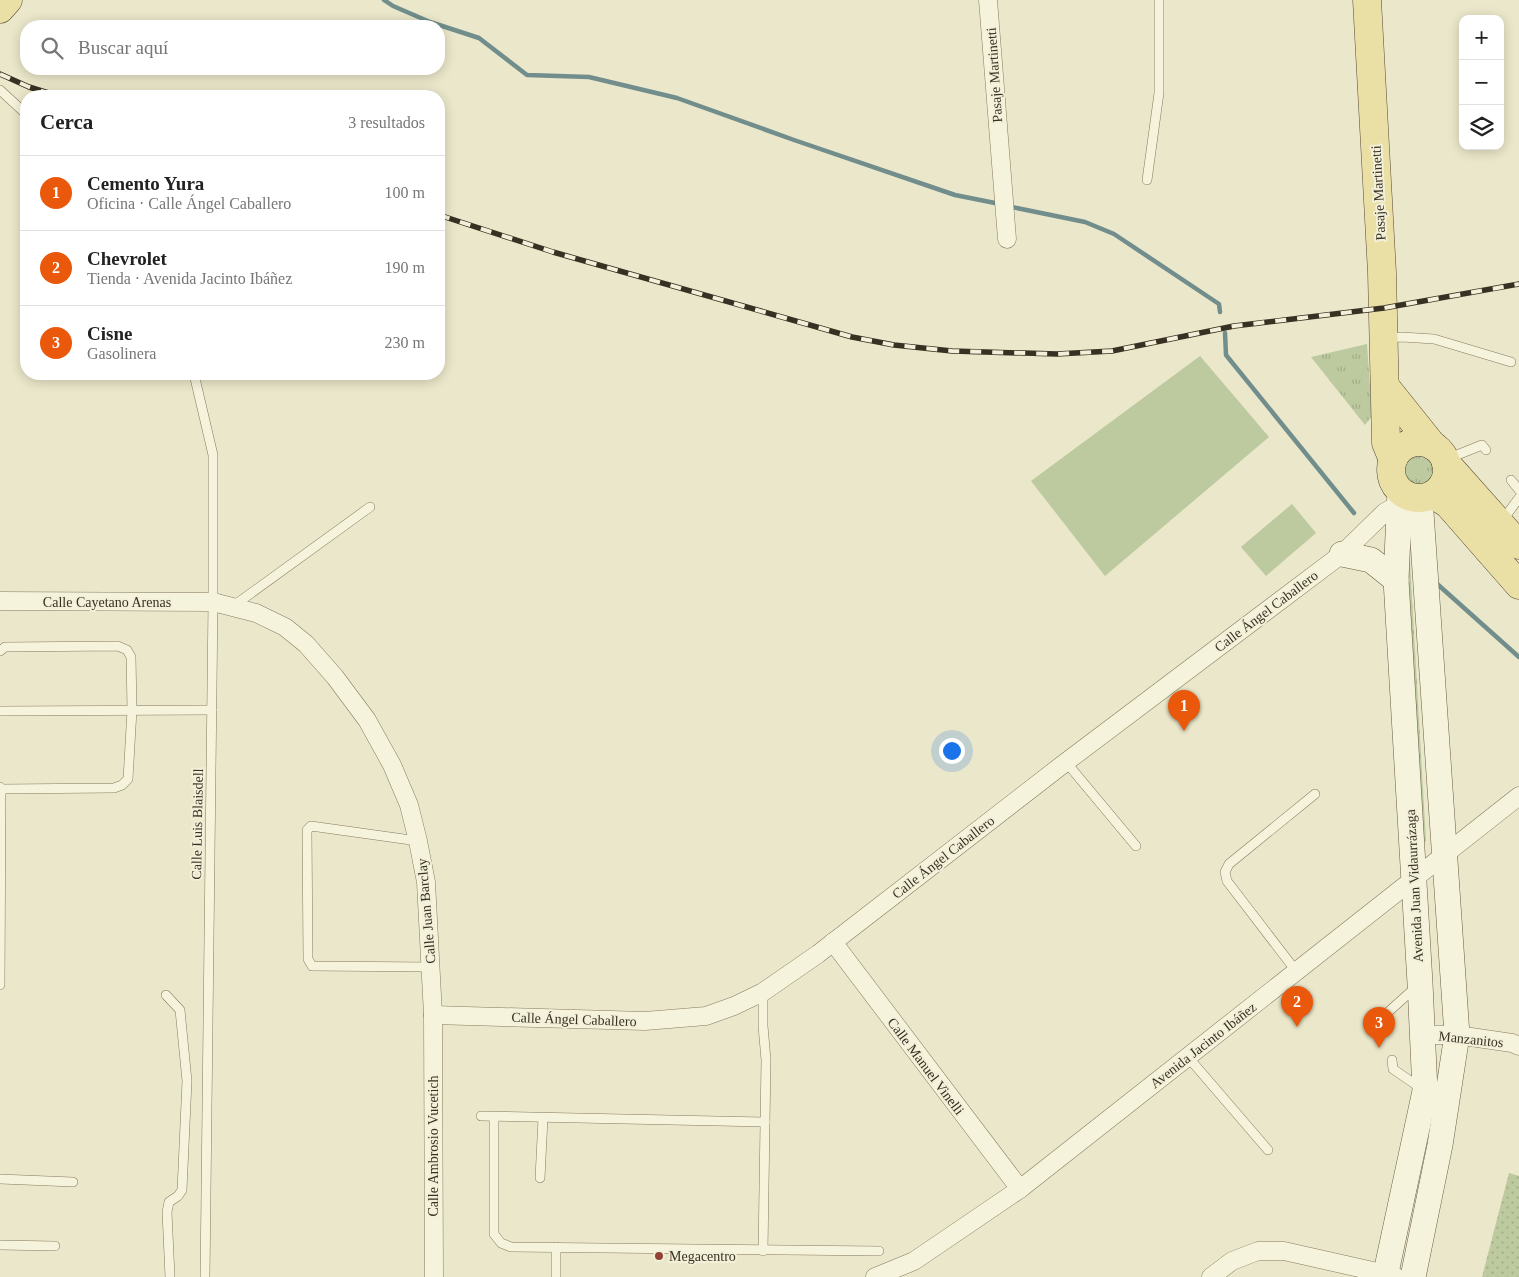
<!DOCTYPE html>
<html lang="es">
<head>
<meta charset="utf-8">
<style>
  :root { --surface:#fff; --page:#f6f6f6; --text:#222; --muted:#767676; --line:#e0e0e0; --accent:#ea580c }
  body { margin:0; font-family:Georgia,serif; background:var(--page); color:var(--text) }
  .controls { position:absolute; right:15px; top:15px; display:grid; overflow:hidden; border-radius:10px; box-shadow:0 2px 12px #0003 }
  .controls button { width:45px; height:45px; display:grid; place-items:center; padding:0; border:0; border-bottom:1px solid var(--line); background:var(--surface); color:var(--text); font:25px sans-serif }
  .you { position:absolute; left:951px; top:750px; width:18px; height:18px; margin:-12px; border:4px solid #fff; border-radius:50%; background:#1a73e8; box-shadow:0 0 0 8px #1a73e833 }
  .badge { display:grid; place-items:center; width:32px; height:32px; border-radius:50%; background:var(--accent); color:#fff; font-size:16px; font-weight:700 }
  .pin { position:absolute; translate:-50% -41px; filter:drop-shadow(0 1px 2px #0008) }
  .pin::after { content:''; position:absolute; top:26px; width:18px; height:15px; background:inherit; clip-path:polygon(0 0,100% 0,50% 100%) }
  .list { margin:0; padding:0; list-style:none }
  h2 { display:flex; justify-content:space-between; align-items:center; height:65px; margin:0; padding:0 20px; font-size:21px }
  h2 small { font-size:16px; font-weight:400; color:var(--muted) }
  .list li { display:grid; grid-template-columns:32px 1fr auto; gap:15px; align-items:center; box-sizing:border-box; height:75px; padding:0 20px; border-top:1px solid var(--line) }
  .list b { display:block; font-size:19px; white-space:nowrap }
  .list p { margin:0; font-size:16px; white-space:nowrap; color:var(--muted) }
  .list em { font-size:16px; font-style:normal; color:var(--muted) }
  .icon { flex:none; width:28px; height:28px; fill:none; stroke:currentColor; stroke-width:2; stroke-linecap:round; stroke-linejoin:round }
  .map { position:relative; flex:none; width:1519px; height:1277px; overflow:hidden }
  .search { position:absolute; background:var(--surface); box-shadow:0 2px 12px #0003; left:20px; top:20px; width:425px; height:55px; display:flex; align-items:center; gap:12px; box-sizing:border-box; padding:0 18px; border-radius:20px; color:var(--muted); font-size:19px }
  .panel { position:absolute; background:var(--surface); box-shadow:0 2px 12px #0003; left:20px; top:90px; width:425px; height:290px; border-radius:20px }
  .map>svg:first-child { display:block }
  .grass { fill:url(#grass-tufts) }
  .park { fill:url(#park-dots) }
  .pitch { fill:#bdc99e }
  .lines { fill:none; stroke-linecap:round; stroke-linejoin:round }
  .stream { stroke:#718e8c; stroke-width:4.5 }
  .service-casing { stroke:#867a5f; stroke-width:10 }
  .minor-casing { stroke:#867a5f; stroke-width:19 }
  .secondary-casing { stroke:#685c42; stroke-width:26 }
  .primary-casing { stroke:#554833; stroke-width:29 }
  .service { stroke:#f6f3dc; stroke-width:9 }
  .minor { stroke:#f6f3dc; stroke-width:18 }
  .secondary { stroke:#f6f3dc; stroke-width:25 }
  .primary { stroke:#eae0a6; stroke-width:28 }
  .rail-casing { stroke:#383022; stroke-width:5.5 }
  .rail { stroke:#f3f0d9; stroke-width:4; stroke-dasharray:11; stroke-linecap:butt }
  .poi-dot { fill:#904335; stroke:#f3f0d9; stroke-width:2 }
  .labels { text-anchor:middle; stroke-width:4; stroke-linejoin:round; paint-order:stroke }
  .street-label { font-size:14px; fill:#383022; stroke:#f3f0d9 }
  .poi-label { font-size:14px; fill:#383022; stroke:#f3f0d9; text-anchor:start }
</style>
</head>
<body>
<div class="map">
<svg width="1519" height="1277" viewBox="0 0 1519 1277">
  <defs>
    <pattern id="grass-tufts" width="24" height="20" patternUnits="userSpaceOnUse" patternTransform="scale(1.25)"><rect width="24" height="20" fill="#bdc99e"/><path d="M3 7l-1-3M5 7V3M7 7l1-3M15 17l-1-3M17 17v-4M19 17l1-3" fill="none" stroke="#a3ad88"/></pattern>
    <pattern id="park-dots" width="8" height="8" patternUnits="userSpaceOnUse" patternTransform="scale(1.25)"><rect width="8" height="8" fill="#bdc99e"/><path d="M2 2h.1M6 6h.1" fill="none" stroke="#a3ad88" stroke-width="1.8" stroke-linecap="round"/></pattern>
  </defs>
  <rect width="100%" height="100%" fill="#ebe7ca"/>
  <g class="grass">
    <polygon points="1367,344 1372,416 1365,425 1311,357"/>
    <circle cx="1422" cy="471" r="17"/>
    <polygon points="1408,528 1426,841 1417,845 1403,591"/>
  </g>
  <polygon class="park" points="1509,1173 1519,1176 1519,1277 1482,1277"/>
  <g class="pitch">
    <polygon points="1200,356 1269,437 1105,576 1031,481"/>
    <polygon points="1292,504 1316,533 1266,576 1241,547"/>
  </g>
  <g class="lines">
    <g class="stream">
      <polyline points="384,0 393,6 430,22 479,38 527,75 589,77 677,98 794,140 955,195 1000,204"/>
      <polyline points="1007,206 1085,222 1114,234 1219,304 1220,312"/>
      <polyline points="1225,333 1226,355 1354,513"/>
      <polyline points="1435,582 1519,657"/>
    </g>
    <g class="service-casing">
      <g id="service">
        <polyline points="0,90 26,114"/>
        <polyline points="1147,180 1159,93 1159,0"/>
        <polyline points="1387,338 1402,337 1434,339 1511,362"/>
        <polyline points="194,374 213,455 213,602 205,1277"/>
        <polyline points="1447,459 1482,445 1486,450"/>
        <polyline points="1511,480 1519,490"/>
        <polyline points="1502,521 1519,498"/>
        <polyline points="232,607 370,507"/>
        <polyline points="0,651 5,647 118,646 127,650 131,657 132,710 128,779 122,785 114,788 1,789"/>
        <polyline points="0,711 212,710"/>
        <polyline points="1066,762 1136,846"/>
        <polyline points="0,787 1,789 0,985"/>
        <polyline points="418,841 311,826 307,830 308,959 312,966 431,967"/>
        <polyline points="1296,971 1227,881 1225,872 1229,864 1315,794"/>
        <polyline points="763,992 763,1026 766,1060 763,1251"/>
        <polyline points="166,995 180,1010 187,1081 182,1190 178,1196 169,1202 167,1212 170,1277"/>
        <polyline points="1388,1017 1387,1013 1416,987"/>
        <polyline points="1188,1057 1268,1150"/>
        <polyline points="1392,1060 1393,1069 1422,1089"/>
        <polyline points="481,1116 765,1122"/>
        <polyline points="494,1117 494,1234 501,1243 511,1247 879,1251"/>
        <polyline points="540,1178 543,1118"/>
        <polyline points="0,1179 73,1182"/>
        <polyline points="0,1245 55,1246"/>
        <polyline points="556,1247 556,1277"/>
      </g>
    </g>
    <g class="minor-casing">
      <g id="minor">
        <polyline points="988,0 1007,239"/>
        <polyline points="0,601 213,602 256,613 285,627 306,644 335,677 367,720 392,765 409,805 418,841 426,882 433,1015 434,1277"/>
        <polyline points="833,942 1020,1189"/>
        <polyline points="433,1015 645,1021 706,1016 734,1006 763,992 818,954 1066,762 1342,554 1385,512 1407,500"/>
        <polyline points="1422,1035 1457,1035 1512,1043 1519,1046"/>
        <polyline points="875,1277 914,1261 1020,1189 1519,796"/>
        <polyline points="1211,1277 1232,1261 1258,1251 1284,1251 1395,1276"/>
      </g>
    </g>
    <g class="secondary-casing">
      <g id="secondary">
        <polyline points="1342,554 1371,560 1396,580"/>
        <polyline points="1385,1277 1425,1091 1420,983 1396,580 1400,491"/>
        <polyline points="1413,1277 1440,1145 1457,1035 1420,498"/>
      </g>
    </g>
    <g class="primary-casing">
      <g id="primary">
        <polyline points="1367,0 1382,273 1386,443 1393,460"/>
        <polyline points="0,9 8,0"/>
        <polyline points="1385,386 1433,446"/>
        <circle cx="1419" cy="470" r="28"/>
        <polyline points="1446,463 1519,545"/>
        <polyline points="1434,495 1448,504 1519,585"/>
      </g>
    </g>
    <use href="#service" class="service"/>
    <use href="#minor" class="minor"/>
    <use href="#secondary" class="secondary"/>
    <use href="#primary" class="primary"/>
    <g class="rail-casing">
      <g id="rail">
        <polyline points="0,74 29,87 58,96"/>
        <polyline points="439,215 553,252 852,337 894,345 952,351 1057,354 1112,351 1234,326 1384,308 1519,284"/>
      </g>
    </g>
    <use href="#rail" class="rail"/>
  </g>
  <circle class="poi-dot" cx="659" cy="1256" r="5"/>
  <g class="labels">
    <g class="street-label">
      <text transform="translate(994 75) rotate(-94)" y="5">Pasaje Martinetti</text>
      <text transform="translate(1378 193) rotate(-93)" y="5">Pasaje Martinetti</text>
      <text x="107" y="607">Calle Cayetano Arenas</text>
      <text transform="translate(1266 611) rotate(-37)" y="5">Calle Ángel Caballero</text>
      <text transform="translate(197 824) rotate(-89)" y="5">Calle Luis Blaisdell</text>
      <text transform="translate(943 857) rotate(-38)" y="5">Calle Ángel Caballero</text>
      <text transform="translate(1414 886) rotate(-93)" y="5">Avenida Juan Vidaurrázaga</text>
      <text transform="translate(426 911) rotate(-95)" y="5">Calle Juan Barclay</text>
      <text transform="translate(574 1019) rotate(2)" y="5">Calle Ángel Caballero</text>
      <text transform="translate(1471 1039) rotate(6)" y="5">Manzanitos</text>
      <text transform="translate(1203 1045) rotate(-38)" y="5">Avenida Jacinto Ibáñez</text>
      <text transform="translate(926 1066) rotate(53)" y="5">Calle Manuel Vinelli</text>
      <text transform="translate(433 1146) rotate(-90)" y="5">Calle Ambrosio Vucetich</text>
    </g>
    <g class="poi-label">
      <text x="669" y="1261">Megacentro</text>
    </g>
  </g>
</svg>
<div class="controls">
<button>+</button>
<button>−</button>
<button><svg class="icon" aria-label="layers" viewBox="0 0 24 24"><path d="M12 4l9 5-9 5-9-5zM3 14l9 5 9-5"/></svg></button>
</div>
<div class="you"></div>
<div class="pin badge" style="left:1184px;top:731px">1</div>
<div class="pin badge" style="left:1297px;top:1027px">2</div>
<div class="pin badge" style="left:1379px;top:1048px">3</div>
<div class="search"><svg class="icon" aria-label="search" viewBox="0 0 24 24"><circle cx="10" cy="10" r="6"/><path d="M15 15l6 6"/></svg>Buscar aquí</div>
<section class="panel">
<h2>Cerca<small>3 resultados</small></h2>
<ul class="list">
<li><span class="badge">1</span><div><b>Cemento Yura</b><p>Oficina · Calle Ángel Caballero</p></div><em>100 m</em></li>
<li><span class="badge">2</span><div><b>Chevrolet</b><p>Tienda · Avenida Jacinto Ibáñez</p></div><em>190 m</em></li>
<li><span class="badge">3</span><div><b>Cisne</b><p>Gasolinera</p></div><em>230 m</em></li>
</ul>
</section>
</div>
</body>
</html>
